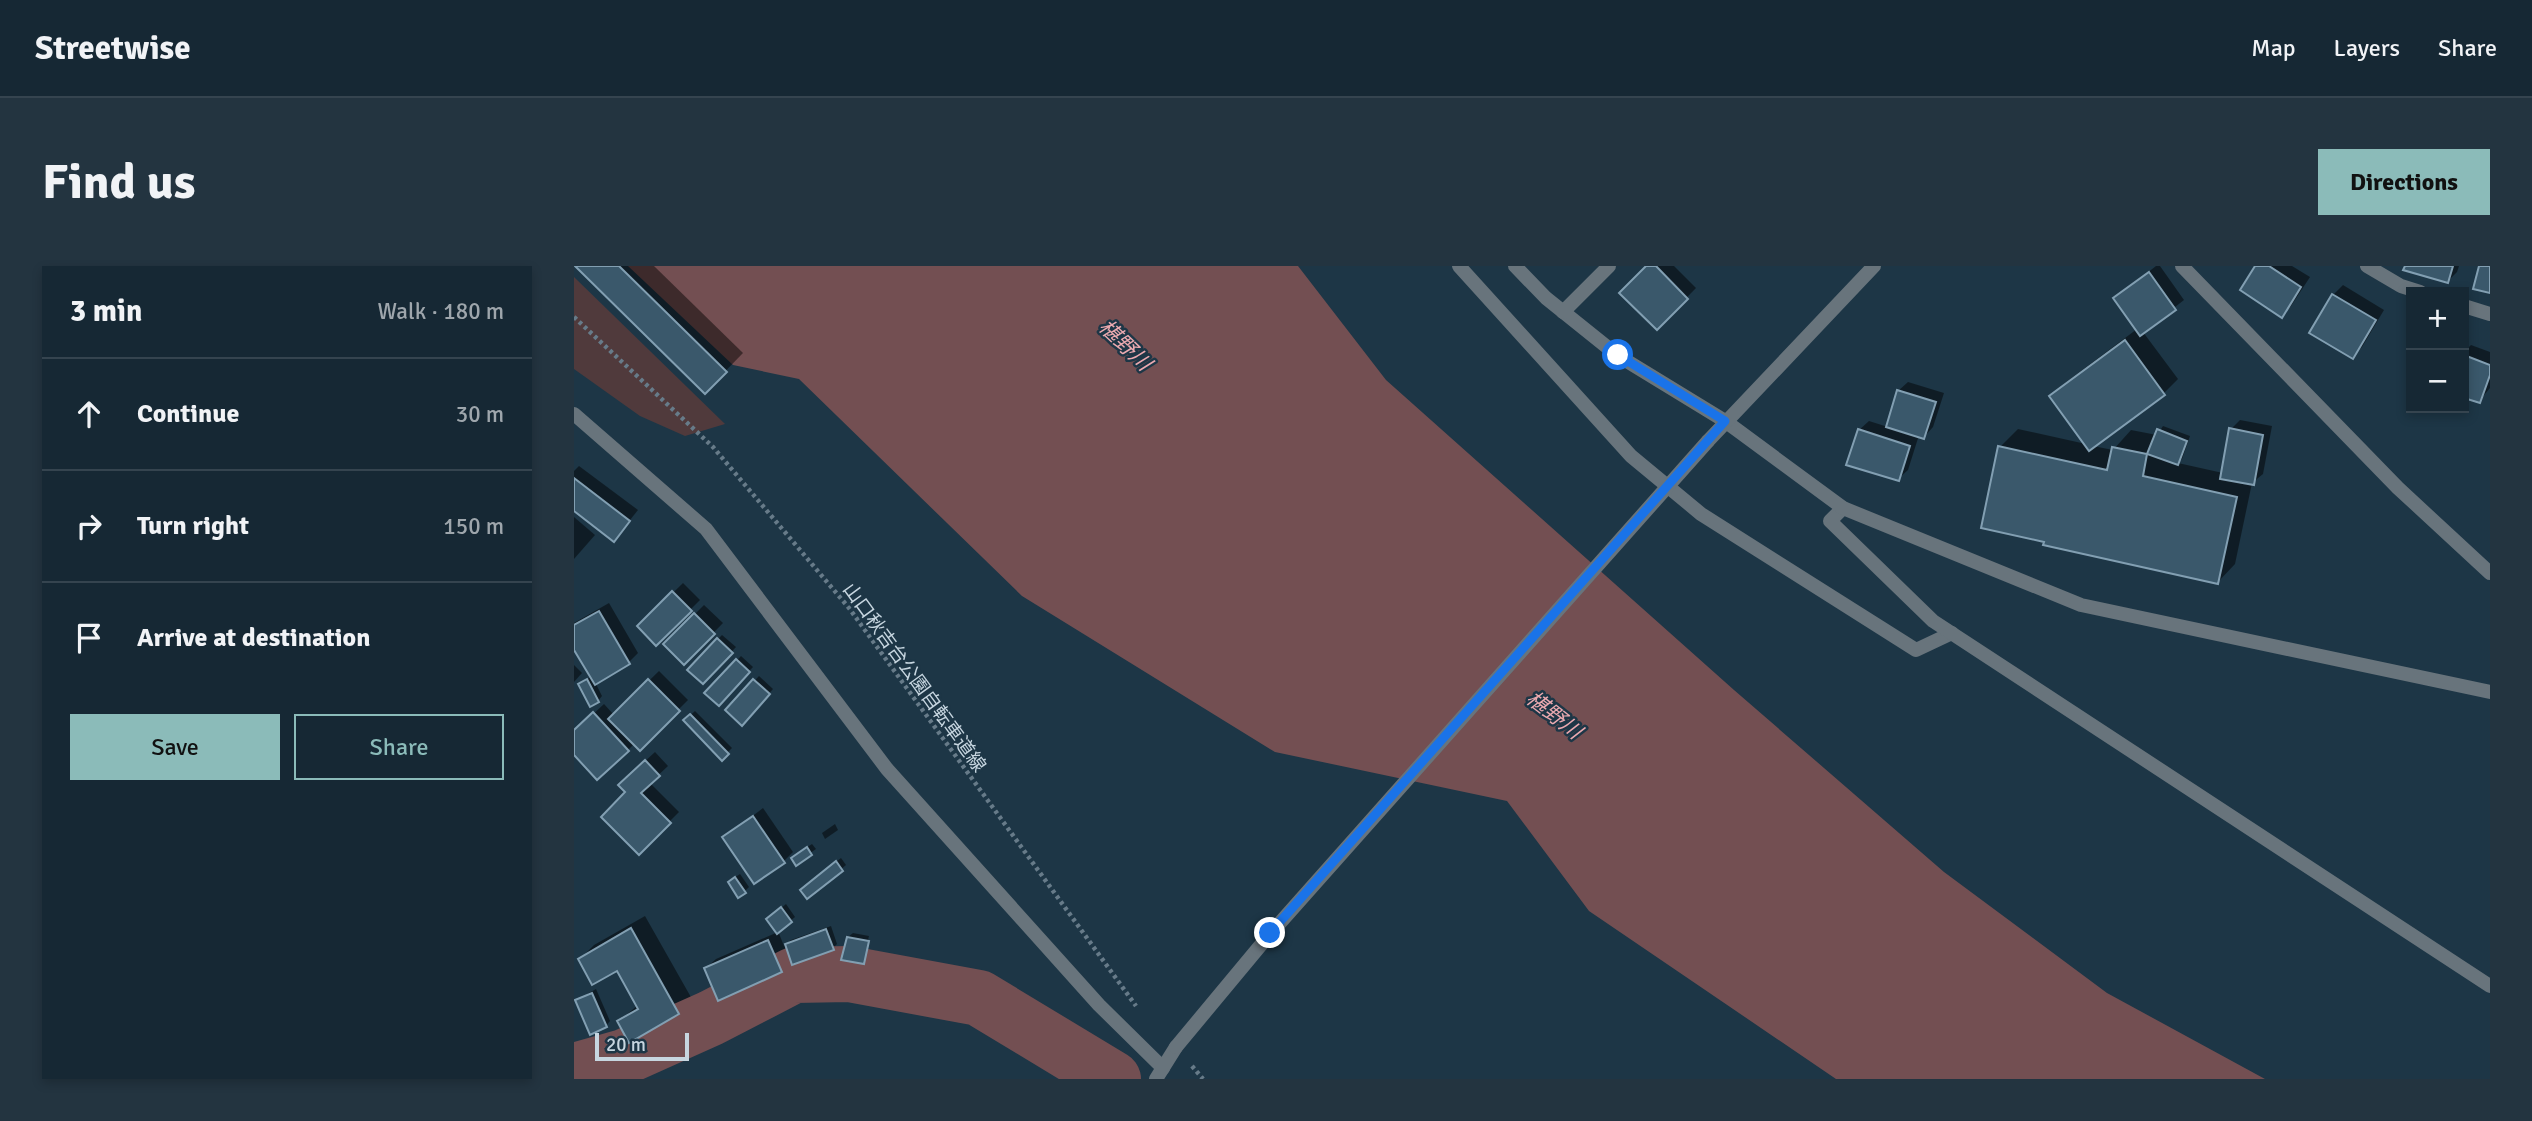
<!DOCTYPE html>
<html lang="en">
<head>
<meta charset="utf-8">
<style>
  :root { --surface:#162834; --page:#233440; --text:#f1f3f6; --muted:#9ea6ac; --line:#35444f; --accent:#8bbbb9 }
  body { margin:0; font-family:Signika,"Noto Sans JP",sans-serif; background:var(--page); color:var(--text) }
  .controls { position:absolute; right:21px; top:21px; display:grid; overflow:hidden; border-radius:0px; box-shadow:0 4px 10px #0003 }
  .controls button { width:63px; height:63px; display:grid; place-items:center; padding:0; border:0; border-bottom:2px solid var(--line); background:var(--surface); color:var(--text); font:35px sans-serif }
  .scale { position:absolute; left:21px; bottom:18px; width:94px; box-sizing:border-box; padding-left:7px; border:4px solid #c7d6e0; border-top:0; font-size:19px; line-height:24px; white-space:nowrap; color:#c7d6e0; -webkit-text-stroke:5px #1d3646; paint-order:stroke }
  .stop { position:absolute; width:21px; height:21px; margin:-16px; border:5px solid #1a73e8; border-radius:50%; background:#fff }
  .stop.end { background:#1a73e8; border-color:#fff; box-shadow:0 2px 7px #0008 }
  .list { margin:0; padding:0; list-style:none }
  h2 { display:flex; justify-content:space-between; align-items:center; height:91px; margin:0; padding:0 28px; font-size:30px }
  h2 small { font-size:23px; font-weight:400; color:var(--muted) }
  .list li { display:grid; grid-template-columns:46px 1fr auto; gap:21px; align-items:center; box-sizing:border-box; height:112px; padding:0 28px; border-top:2px solid var(--line) }
  .list b { display:block; font-size:26px; white-space:nowrap }
  .list em { font-size:23px; font-style:normal; color:var(--muted) }
  .actions { display:flex; gap:14px; padding:21px 28px }
  .actions a { flex:1; padding:16px 0; border:2px solid var(--accent); border-radius:0px; text-align:center; font-size:24px; color:var(--accent) }
  .actions .main { background:var(--accent); color:#111 }
  .icon { flex:none; width:38px; height:38px; fill:none; stroke:currentColor; stroke-width:2; stroke-linecap:round; stroke-linejoin:round }
  .map { position:relative; flex:none; width:1916px; height:813px; overflow:hidden; border-radius:0px }
  header { display:flex; align-items:center; gap:42px; box-sizing:border-box; height:98px; padding:0 35px; background:var(--surface); border-bottom:2px solid var(--line) }
  header strong { font-size:33px }
  nav { display:flex; gap:38px; margin-inline-start:auto; font-size:24px }
  .intro { display:flex; align-items:center; justify-content:space-between; box-sizing:border-box; height:168px; padding:0 42px }
  h1 { margin:0; font-size:49px }
  .button { padding:18px 32px; border-radius:0px; background:var(--accent); color:#111; font-size:24px; font-weight:700 }
  main { display:flex; gap:42px; padding:0 42px }
  aside { flex:1; background:var(--surface); border-radius:0px; box-shadow:0 4px 10px #0003 }
  .map>svg:first-child { display:block }
  .green { fill:#503a3c }
  .water { fill:#734f52 }
  .shadow { fill:#0007 }
  .lines { fill:none; stroke-linecap:round; stroke-linejoin:round }
  .river { stroke:#734f52; stroke-width:56 }
  .building { fill:#3a586b; stroke:#829fb2; stroke-width:2 }
  .path { stroke:#677b89; stroke-width:4.5; stroke-dasharray:3.5 3.5; stroke-linecap:butt }
  .service { stroke:#68747c; stroke-width:14 }
  .minor { stroke:#68747c; stroke-width:14 }
  .tertiary { stroke:#68747c; stroke-width:14 }
  .tertiary-bridge { stroke:#68747c; stroke-width:14 }
  .route { stroke:#1a73e8; stroke-width:9 }
  .labels { text-anchor:middle; stroke-width:5; stroke-linejoin:round; paint-order:stroke }
  .street-label { font-size:19px; fill:#c7d6e0; stroke:#1d3646 }
  .water-label { font-size:21px; font-style:italic; fill:#ecaab0; stroke:#1d3646 }
</style>
</head>
<body>
<header>
<strong>Streetwise</strong>
<nav><a>Map</a><a>Layers</a><a>Share</a></nav>
</header>
<div class="intro"><h1>Find us</h1><a class="button">Directions</a></div>
<main>
<aside>
<h2>3 min<small>Walk · 180 m</small></h2>
<ul class="list">
<li><svg class="icon" aria-label="ahead" viewBox="0 0 24 24"><path d="M12 20V5M6 11l6-6 6 6"/></svg><div><b>Continue</b></div><em>30 m</em></li>
<li><svg class="icon" aria-label="right" viewBox="0 0 24 24"><path d="M7 20v-9h11M14 6l5 5-5 5"/></svg><div><b>Turn right</b></div><em>150 m</em></li>
<li><svg class="icon" aria-label="arrive" viewBox="0 0 24 24"><path d="M6 21V4h12l-3 4 3 4H6"/></svg><div><b>Arrive at destination</b></div></li>
</ul>
<div class="actions"><a class="main">Save</a><a>Share</a></div>
</aside>
<div class="map">
<svg width="1916" height="813" viewBox="0 0 1916 813">
  <rect width="100%" height="100%" fill="#1d3646"/>
  <polygon class="green" points="0,11 151,158 111,170 66,150 0,103"/>
  <polygon class="water" points="54,0 724,0 812,114 1160,424 1370,606 1533,727 1691,813 1262,813 1015,645 933,535 701,486 448,330 225,113 159,99"/>
  <g class="shadow">
    <polygon points="3,0 80,0 169,87 131,126"/>
    <polygon points="1075,0 1100,0 1122,22 1083,62"/>
    <polygon points="1582,0 1586,0 1610,34 1569,66 1604,113 1590,127 1519,180 1539,184 1557,164 1583,169 1589,160 1616,170 1608,193 1604,197 1649,207 1657,163 1666,154 1698,160 1689,208 1678,217 1661,298 1644,316 1426,181 1444,163 1512,178 1477,130 1491,117 1563,63 1541,32"/>
    <polygon points="1683,0 1718,0 1736,11 1717,40 1708,49"/>
    <polygon points="1832,0 1885,0 1883,6 1874,15"/>
    <polygon points="1769,19 1810,44 1788,81 1778,91 1737,66 1759,29"/>
    <polygon points="1897,79 1916,86 1916,122 1905,135 1890,130 1890,86"/>
    <polygon points="1334,116 1370,127 1359,161 1350,171 1345,169 1334,204 1324,213 1285,164 1295,155 1314,161 1324,125"/>
    <polygon points="5,200 64,244 40,274 0,243 0,205"/>
    <polygon points="0,251 21,269 0,293"/>
    <polygon points="109,317 126,334 82,378 65,360"/>
    <polygon points="35,337 64,387 55,396 21,416 28,430 24,435 6,419 18,410 0,381 0,357"/>
    <polygon points="130,339 149,357 110,397 91,378"/>
    <polygon points="148,369 162,381 129,416 115,403"/>
    <polygon points="167,390 179,401 144,438 133,427"/>
    <polygon points="0,399 8,407 0,416"/>
    <polygon points="85,405 114,434 66,482 61,477 54,484 0,487 0,466 30,438 40,449"/>
    <polygon points="185,410 199,423 168,458 154,444"/>
    <polygon points="121,445 158,482 148,492 111,454"/>
    <polygon points="81,486 94,500 76,517 105,546 65,586 53,526 56,509"/>
    <polygon points="189,542 219,586 210,595 181,616 150,572"/>
    <polygon points="261,558 264,564 251,573 248,567"/>
    <polygon points="238,578 242,583 222,597 223,588"/>
    <polygon points="267,592 272,599 233,631 232,620"/>
    <polygon points="166,608 175,621 171,625 160,612"/>
    <polygon points="212,638 221,651 204,665 210,680 217,674 257,660 263,678 259,682 218,694 207,705 132,702 142,693 204,666 199,649"/>
    <polygon points="71,650 118,733 104,747 45,755 64,739 44,703 6,693 20,679"/>
    <polygon points="279,667 295,670 289,694 292,694 290,697 274,671"/>
    <polygon points="22,723 36,755 32,760 3,734"/>
  </g>
  <g class="lines">
    <polyline class="river" points="0,805 50,791 137,752 220,709 275,708 405,732 539,813"/>
  </g>
  <g class="building">
    <polygon points="1,0 45,0 153,106 131,128"/>
    <polygon points="1072,0 1082,0 1114,33 1083,64 1045,27"/>
    <polygon points="1681,0 1695,0 1727,21 1708,52 1666,24"/>
    <polygon points="1831,0 1879,0 1874,17 1829,4"/>
    <polygon points="1905,0 1916,0 1916,27 1899,23"/>
    <polygon points="1575,6 1602,44 1566,70 1539,32"/>
    <polygon points="1758,28 1802,54 1779,93 1735,67"/>
    <polygon points="1551,74 1591,129 1515,185 1475,130"/>
    <polygon points="1890,89 1916,99 1916,109 1906,137 1890,132"/>
    <polygon points="1323,124 1362,136 1350,173 1312,161"/>
    <polygon points="1655,162 1689,169 1680,219 1646,213"/>
    <polygon points="1284,163 1336,180 1325,215 1272,199"/>
    <polygon points="1583,163 1613,175 1604,199 1573,188"/>
    <polygon points="1424,180 1533,204 1538,181 1573,188 1569,210 1663,231 1644,318 1469,279 1470,276 1407,262"/>
    <polygon points="0,212 56,255 40,276 0,245"/>
    <polygon points="98,325 118,345 82,380 63,360"/>
    <polygon points="25,345 56,398 21,419 0,384 0,359"/>
    <polygon points="120,347 141,368 110,399 89,378"/>
    <polygon points="143,372 159,387 129,418 113,404"/>
    <polygon points="162,393 176,406 145,440 130,427"/>
    <polygon points="13,413 25,436 16,441 4,418"/>
    <polygon points="74,413 106,445 66,485 34,453"/>
    <polygon points="179,413 196,428 168,460 151,444"/>
    <polygon points="19,446 55,485 23,514 0,489 0,464"/>
    <polygon points="116,448 155,488 148,495 109,454"/>
    <polygon points="71,494 86,510 67,527 97,557 65,589 27,551 51,526 44,519"/>
    <polygon points="179,550 211,597 180,618 148,571"/>
    <polygon points="233,581 238,589 222,600 217,592"/>
    <polygon points="262,595 269,605 233,633 226,624"/>
    <polygon points="161,611 172,627 164,632 154,616"/>
    <polygon points="207,641 218,656 203,668 192,653"/>
    <polygon points="57,662 105,748 55,777 43,755 64,743 43,705 18,719 4,693"/>
    <polygon points="252,663 260,684 218,699 211,678"/>
    <polygon points="273,671 295,675 290,698 267,694"/>
    <polygon points="194,674 208,706 144,735 130,702"/>
    <polygon points="18,727 33,761 16,769 1,734"/>
  </g>
  <g class="lines">
    <g class="path">
      <polyline points="0,51 139,181 275,342 562,740"/>
      <polyline points="618,800 629,813"/>
    </g>
    <g class="service">
      <polyline points="885,0 1057,190 1127,248 1342,384 1378,367"/>
      <polyline points="1269,242 1256,255 1359,355 1916,720"/>
    </g>
    <g class="minor">
      <polyline points="941,0 972,32 1043,89 1151,155 1269,242 1507,339 1916,426"/>
      <polyline points="1608,0 1824,222 1916,307"/>
      <polyline points="1793,0 1827,20 1846,26"/>
      <polyline points="1890,40 1916,48"/>
      <polyline points="989,46 1035,0"/>
      <polyline points="0,148 132,263 313,503 525,739 589,802"/>
    </g>
    <g class="tertiary">
      <polyline points="1134,175 1300,0"/>
      <polyline points="582,813 602,781"/>
    </g>
    <polyline class="tertiary-bridge" points="602,781 696,668 1134,175"/>
  </g>
  <g class="lines">
    <polyline class="route" points="696,667 1151,155 1044,89"/>
  </g>
  <g class="labels">
    <g class="street-label">
      <text transform="translate(341 411) rotate(54)" y="7">山口秋吉台公園自転車道線</text>
    </g>
    <g class="water-label">
      <text transform="translate(551 79) rotate(44)" y="7">椹野川</text>
      <text transform="translate(980 449) rotate(38)" y="7">椹野川</text>
    </g>
  </g>
</svg>
<div class="controls">
<button>+</button>
<button>−</button>
</div>
<div class="scale">20 m</div>
<div class="stop" style="left:1044px;top:89px"></div>
<div class="stop end" style="left:696px;top:667px"></div>
</div>
</main>
</body>
</html>
